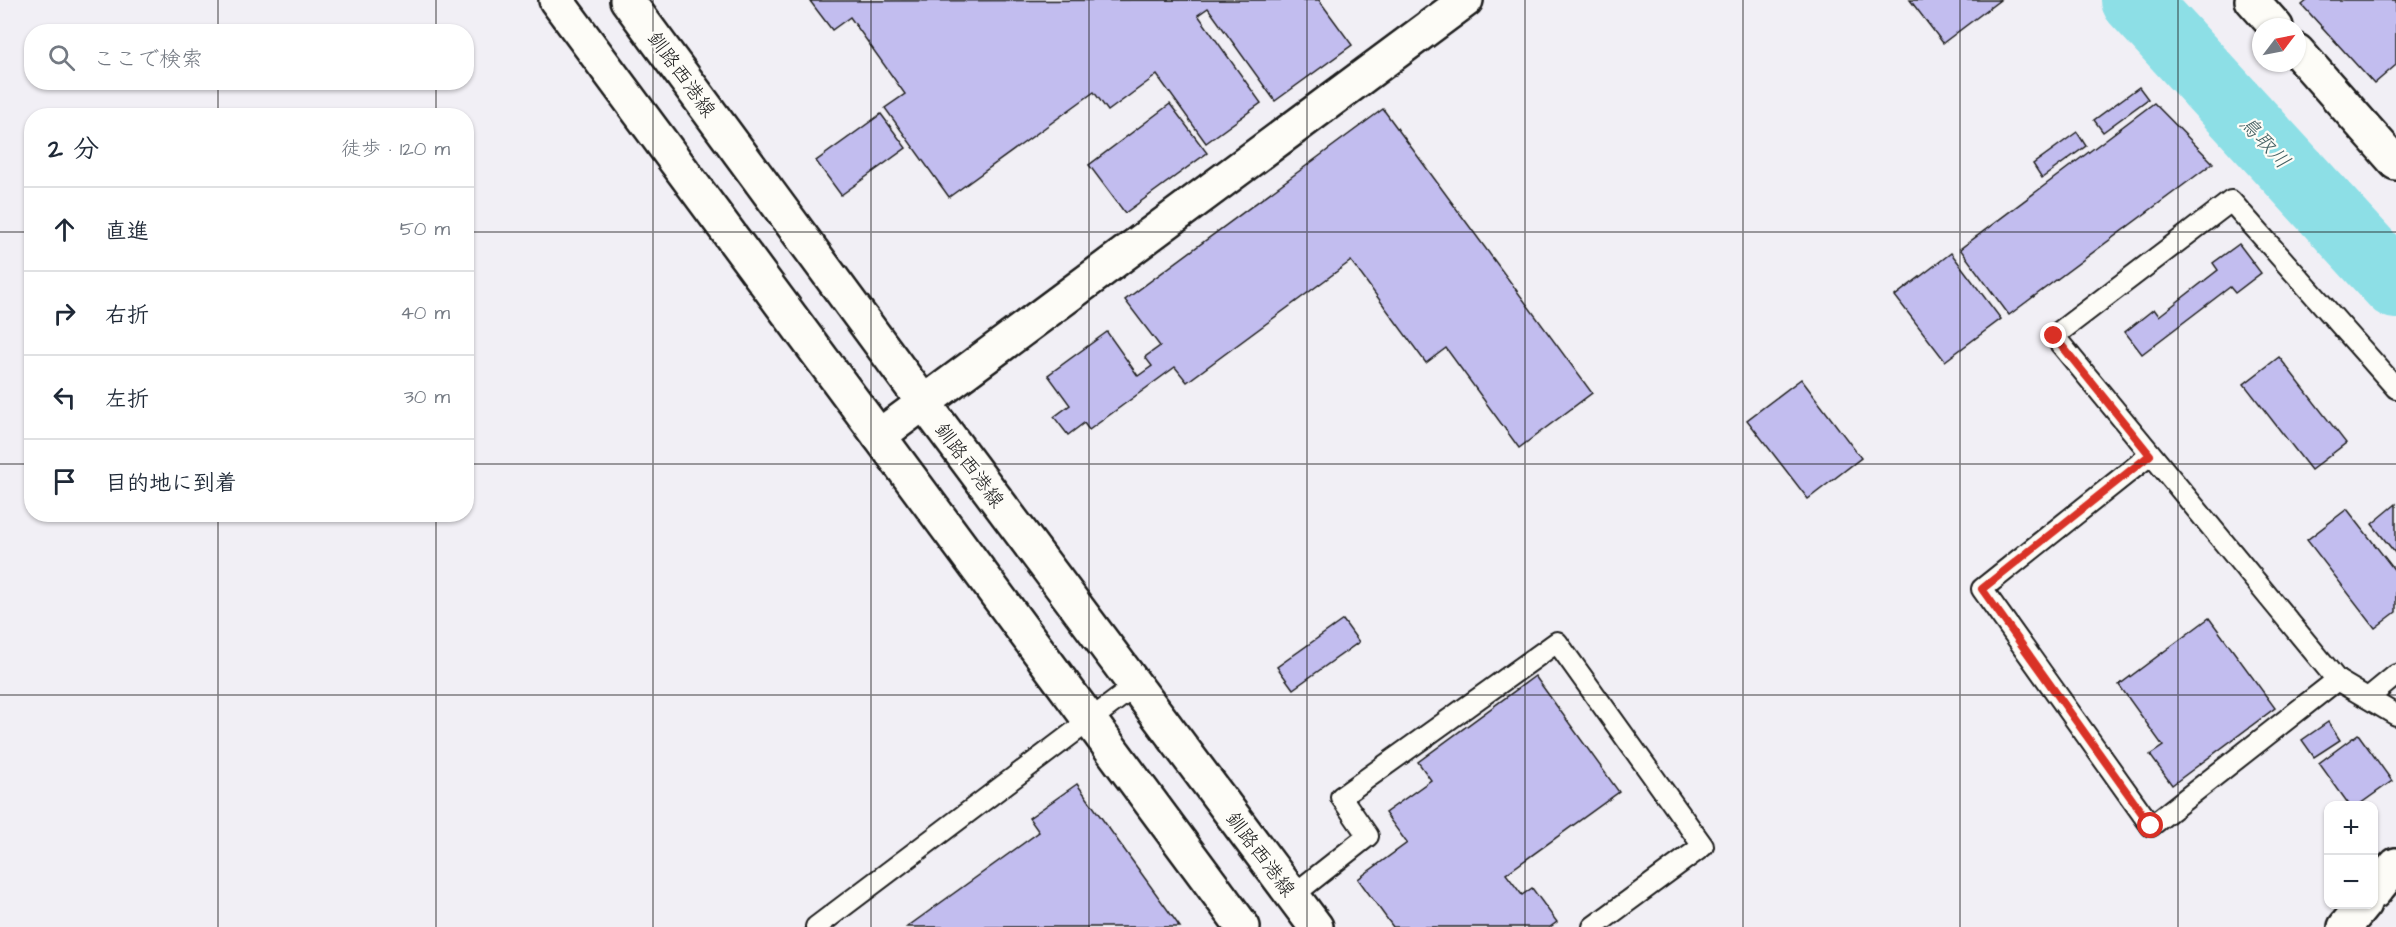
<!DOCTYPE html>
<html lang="ja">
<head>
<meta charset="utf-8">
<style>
  :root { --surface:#fff; --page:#f6f6f7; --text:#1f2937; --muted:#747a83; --line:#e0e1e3 }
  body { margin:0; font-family:"Architects Daughter","Klee One",sans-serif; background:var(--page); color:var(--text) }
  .controls { position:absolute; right:18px; bottom:18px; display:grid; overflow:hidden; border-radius:12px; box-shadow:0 2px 4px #0004 }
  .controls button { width:54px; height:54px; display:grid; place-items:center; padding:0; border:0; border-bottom:2px solid var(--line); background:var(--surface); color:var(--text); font:30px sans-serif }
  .compass { position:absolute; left:2252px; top:18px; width:54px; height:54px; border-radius:50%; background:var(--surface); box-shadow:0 2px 4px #0004; rotate:58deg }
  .stop { position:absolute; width:18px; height:18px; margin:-14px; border:4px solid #d93025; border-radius:50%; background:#fff }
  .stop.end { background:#d93025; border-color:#fff; box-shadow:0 2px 6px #0008 }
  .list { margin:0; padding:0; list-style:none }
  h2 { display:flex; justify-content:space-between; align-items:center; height:78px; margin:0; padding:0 24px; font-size:26px }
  h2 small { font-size:20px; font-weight:400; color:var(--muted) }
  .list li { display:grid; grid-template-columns:39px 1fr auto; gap:18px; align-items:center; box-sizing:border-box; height:84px; padding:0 24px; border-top:2px solid var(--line) }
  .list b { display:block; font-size:22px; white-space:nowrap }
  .list em { font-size:20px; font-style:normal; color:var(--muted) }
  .icon { flex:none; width:33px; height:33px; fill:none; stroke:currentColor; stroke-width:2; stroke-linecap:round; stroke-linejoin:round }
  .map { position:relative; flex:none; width:2396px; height:927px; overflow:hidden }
  .search { position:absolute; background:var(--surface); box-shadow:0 2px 4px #0004; left:24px; top:24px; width:450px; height:66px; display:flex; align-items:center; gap:15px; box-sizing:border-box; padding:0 21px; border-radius:24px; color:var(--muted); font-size:22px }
  .panel { position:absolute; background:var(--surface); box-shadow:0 2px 4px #0004; left:24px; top:108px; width:450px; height:414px; border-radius:24px }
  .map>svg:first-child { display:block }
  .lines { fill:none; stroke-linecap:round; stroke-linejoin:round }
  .river { stroke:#8ddfe6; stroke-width:68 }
  .building { fill:#c2bdef; stroke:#1c1c1c; stroke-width:1.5 }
  .lane-casing { stroke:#1c1c1c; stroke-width:24 }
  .street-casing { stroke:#1c1c1c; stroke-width:38 }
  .secondary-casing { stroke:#1c1c1c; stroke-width:38 }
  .lane { stroke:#fdfcf7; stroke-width:20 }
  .street { stroke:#fdfcf7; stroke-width:33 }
  .secondary { stroke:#fdfcf7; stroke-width:33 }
  .route { stroke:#d93025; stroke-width:8 }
  .grid { fill:none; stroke:#1c1c1c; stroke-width:1.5; stroke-opacity:0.55 }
  .labels { text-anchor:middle; stroke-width:4.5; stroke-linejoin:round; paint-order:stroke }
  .street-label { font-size:20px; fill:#1c1c1c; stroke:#fdfcf7 }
  .water-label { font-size:21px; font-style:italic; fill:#446063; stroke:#fdfcf7 }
</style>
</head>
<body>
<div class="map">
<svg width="2396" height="927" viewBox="0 0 2396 927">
  <rect width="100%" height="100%" fill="#f1eff5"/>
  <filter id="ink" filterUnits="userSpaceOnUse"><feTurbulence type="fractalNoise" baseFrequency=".0167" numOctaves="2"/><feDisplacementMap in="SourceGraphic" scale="12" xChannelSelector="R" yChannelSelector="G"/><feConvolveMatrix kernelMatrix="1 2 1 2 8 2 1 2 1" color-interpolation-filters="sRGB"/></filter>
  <g filter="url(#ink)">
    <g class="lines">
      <polyline class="river" points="2135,0 2396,285"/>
    </g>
    <g class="building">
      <polygon points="1319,0 1352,45 1275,101 1208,8 1198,15 1261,103 1206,143 1157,75 1108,111 1094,92 949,197 885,108 905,94 850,17 832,30 810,1"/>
      <polygon points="1910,0 2000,0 1943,43"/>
      <polygon points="2308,0 2396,0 2396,65 2374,84 2302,5"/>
      <polygon points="2139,87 2148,99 2103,132 2094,120"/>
      <polygon points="2154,103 2213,163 2009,315 1960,249"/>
      <polygon points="1170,104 1207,153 1125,213 1089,165"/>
      <polygon points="1383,109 1592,393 1519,448 1446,348 1426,363 1351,261 1187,382 1175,367 1089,430 1084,423 1068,435 1054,417 1070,405 1048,375 1107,332 1138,376 1152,366 1145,357 1160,346 1125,300"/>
      <polygon points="881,114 906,148 841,195 816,161"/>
      <polygon points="2077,132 2086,146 2042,178 2033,164"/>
      <polygon points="2239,244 2261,273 2235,293 2230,287 2142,354 2125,332 2154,309 2159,316 2218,270 2213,263"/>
      <polygon points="1951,253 2001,319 1945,361 1895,296"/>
      <polygon points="2279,357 2346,443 2311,470 2244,384"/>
      <polygon points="1801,379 1861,458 1808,499 1747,420"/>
      <polygon points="2396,504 2396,554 2372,524"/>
      <polygon points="2347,509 2396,572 2396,612 2375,628 2307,540"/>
      <polygon points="2209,618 2275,708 2172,785 2150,755 2163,746 2119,685"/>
      <polygon points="1343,620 1359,642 1293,689 1277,667"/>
      <polygon points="1535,676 1619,792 1506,874 1522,895 1532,888 1557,922 1550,927 1393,927 1358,879 1407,843 1385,813 1431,780 1418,762"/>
      <polygon points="2328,722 2340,740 2314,757 2302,740"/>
      <polygon points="2358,734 2392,781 2357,806 2350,806 2319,763"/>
      <polygon points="1077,784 1180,927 907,927 1039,832 1029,818"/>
    </g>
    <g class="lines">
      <g class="lane-casing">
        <g id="lane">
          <polyline points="2396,388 2231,201 2054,336 2337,680 2396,715"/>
          <polyline points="2150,455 1982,589 2151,826 2337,680"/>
          <polyline points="2368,698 2396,675"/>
          <polyline points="1292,896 1368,836 1341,797 1557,642 1703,846 1593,927"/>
          <polyline points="816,927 1135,686"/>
        </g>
      </g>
      <g class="street-casing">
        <g id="street">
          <polyline points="2252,0 2276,27"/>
          <polyline points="2297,51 2396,163"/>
          <polyline points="879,436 1466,0"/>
          <polyline points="2374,892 2396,865"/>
          <polyline points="2345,927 2364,904"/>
        </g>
      </g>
      <g class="secondary-casing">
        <g id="secondary">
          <polyline points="556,0 1243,927"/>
          <polyline points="627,0 924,403 1316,927"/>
        </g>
      </g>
      <use href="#lane" class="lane"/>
      <use href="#street" class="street"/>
      <use href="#secondary" class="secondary"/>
    </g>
  </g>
  <g class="lines" filter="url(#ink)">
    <polyline class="route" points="2054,336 2150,455 1982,589 2151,826"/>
  </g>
  <path class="grid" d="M218 0V32M436 0V32M653 0V927M871 0V927M1089 0V927M1307 0V927M1525 0V927M1743 0V927M1960 0V927M2178 0V927M218 82V116M436 82V116M0 232H32M466 232H2396M0 464H32M466 464H2396M218 514V927M436 514V927M0 695H2396"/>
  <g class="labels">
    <g class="street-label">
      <text transform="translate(682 74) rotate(54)" y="7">釧路西港線</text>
      <text transform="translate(970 465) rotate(53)" y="7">釧路西港線</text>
      <text transform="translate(1261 854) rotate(53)" y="7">釧路西港線</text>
    </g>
    <g class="water-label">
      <text transform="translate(2265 142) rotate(47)" y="7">鳥取川</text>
    </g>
  </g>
</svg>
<div class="controls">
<button>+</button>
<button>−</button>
</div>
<svg class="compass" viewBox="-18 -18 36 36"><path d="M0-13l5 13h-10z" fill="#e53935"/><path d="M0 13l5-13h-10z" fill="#747a83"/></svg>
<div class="stop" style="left:2151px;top:826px"></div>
<div class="stop end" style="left:2054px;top:336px"></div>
<div class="search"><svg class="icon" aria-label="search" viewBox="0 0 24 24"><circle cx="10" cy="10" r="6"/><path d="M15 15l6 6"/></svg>ここで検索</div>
<section class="panel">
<h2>2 分<small>徒歩 · 120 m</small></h2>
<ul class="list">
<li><svg class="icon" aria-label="ahead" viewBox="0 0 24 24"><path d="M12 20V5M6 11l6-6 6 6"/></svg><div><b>直進</b></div><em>50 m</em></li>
<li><svg class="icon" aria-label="right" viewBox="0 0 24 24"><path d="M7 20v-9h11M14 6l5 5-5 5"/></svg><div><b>右折</b></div><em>40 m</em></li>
<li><svg class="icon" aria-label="left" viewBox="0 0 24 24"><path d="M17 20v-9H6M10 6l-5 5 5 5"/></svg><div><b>左折</b></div><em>30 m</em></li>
<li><svg class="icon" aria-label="arrive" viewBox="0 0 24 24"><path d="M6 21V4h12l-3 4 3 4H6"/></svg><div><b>目的地に到着</b></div></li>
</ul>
</section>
</div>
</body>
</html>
